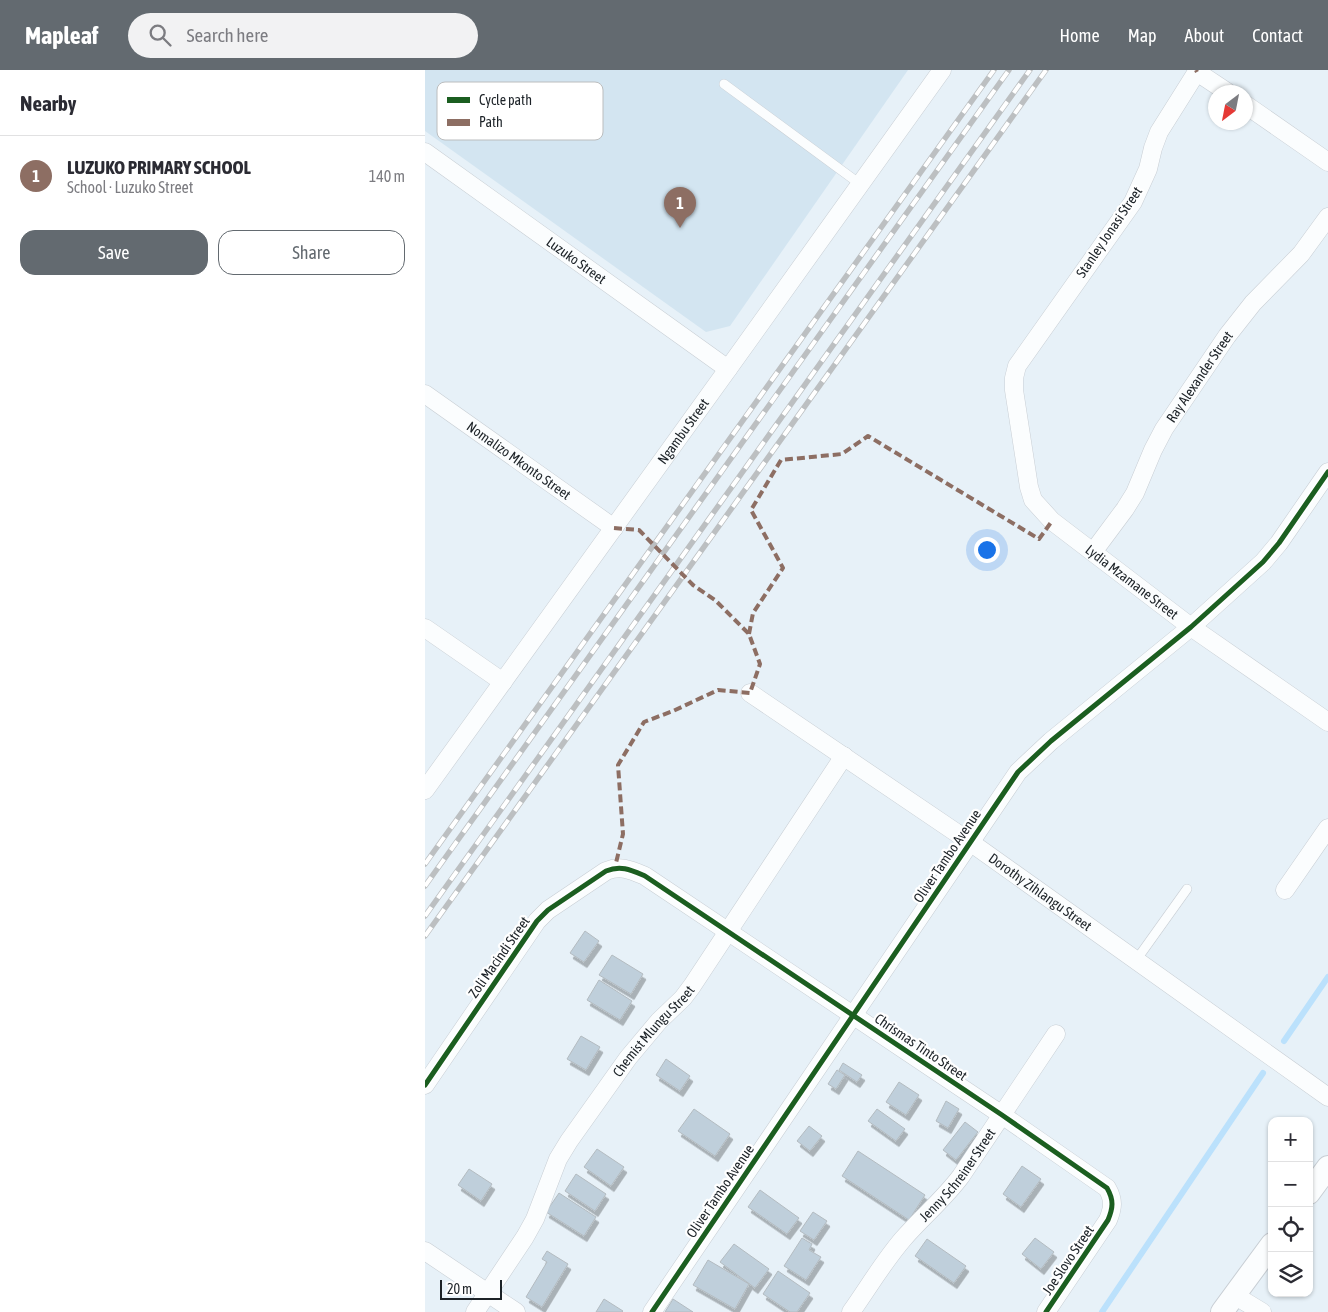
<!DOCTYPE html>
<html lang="en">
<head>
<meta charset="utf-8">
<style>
  :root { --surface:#fff; --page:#f2f2f3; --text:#2b2b33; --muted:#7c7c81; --line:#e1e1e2; --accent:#636a70 }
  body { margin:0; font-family:"Asap Condensed",sans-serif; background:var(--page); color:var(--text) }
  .controls { position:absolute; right:15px; bottom:15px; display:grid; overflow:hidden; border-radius:10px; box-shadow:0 1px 4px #0004 }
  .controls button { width:45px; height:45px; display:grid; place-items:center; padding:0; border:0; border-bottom:1px solid var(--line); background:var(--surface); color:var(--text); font:25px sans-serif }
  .compass { position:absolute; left:783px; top:15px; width:45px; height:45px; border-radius:50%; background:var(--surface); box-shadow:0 1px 4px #0004; rotate:212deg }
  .scale { position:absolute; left:15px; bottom:12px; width:62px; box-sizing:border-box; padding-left:5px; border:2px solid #1c2227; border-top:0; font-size:14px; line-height:18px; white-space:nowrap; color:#1c2227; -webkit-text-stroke:4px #fff; paint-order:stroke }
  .you { position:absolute; left:561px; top:479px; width:18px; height:18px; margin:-12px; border:4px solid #fff; border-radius:50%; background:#1a73e8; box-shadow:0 0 0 8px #1a73e833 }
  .badge { display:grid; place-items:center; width:32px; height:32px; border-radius:50%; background:var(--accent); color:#fff; font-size:16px; font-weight:700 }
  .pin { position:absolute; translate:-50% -41px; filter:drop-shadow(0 1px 2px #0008) }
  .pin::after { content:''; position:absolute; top:26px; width:18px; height:15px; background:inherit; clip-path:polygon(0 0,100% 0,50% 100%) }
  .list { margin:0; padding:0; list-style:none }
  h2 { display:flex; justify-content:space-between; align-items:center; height:65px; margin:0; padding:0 20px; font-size:21px }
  h2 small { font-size:16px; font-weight:400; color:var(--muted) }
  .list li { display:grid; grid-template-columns:32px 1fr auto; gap:15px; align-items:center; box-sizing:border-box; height:80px; padding:0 20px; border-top:1px solid var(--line) }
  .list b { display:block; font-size:19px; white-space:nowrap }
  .list p { margin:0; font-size:16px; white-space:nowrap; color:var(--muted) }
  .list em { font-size:16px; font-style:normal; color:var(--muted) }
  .actions { display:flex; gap:10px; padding:15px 20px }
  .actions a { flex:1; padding:11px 0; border:1px solid var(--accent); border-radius:15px; text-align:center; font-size:18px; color:var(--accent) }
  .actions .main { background:var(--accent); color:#fff }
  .icon { flex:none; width:28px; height:28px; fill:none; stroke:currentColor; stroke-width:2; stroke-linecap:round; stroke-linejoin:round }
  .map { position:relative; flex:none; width:903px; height:1242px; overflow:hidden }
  header { display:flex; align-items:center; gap:30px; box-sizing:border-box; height:70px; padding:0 25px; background:var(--accent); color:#fff }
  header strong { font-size:24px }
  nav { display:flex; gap:28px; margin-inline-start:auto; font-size:18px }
  .search { width:350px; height:45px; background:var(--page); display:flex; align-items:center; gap:12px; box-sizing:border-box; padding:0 18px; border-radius:28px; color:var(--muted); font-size:19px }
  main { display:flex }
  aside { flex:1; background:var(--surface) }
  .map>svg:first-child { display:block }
  .built { fill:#d3e5f1 }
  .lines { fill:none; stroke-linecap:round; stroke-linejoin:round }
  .stream { stroke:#bbe1fc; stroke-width:6 }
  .building { fill:#bfcfdb; stroke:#b3bbc0; filter:url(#shadow) }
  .service-casing { stroke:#c8ced4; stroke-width:10 }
  .minor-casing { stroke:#c8ced4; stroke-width:19 }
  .tertiary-casing { stroke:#c8ced4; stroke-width:24 }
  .service { stroke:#fbfdfe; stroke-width:9 }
  .minor { stroke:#fbfdfe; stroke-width:18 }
  .tertiary { stroke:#fbfdfe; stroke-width:22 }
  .rail-casing { stroke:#bcbfc1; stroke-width:5.5 }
  .rail { stroke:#fff; stroke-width:4; stroke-dasharray:11; stroke-linecap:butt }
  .quiet { stroke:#8d6e63; stroke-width:4; stroke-dasharray:8 4; stroke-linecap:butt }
  .cycleway-casing { stroke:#fff; stroke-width:8 }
  .cycleway { stroke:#1b5e20; stroke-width:5 }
  .labels { text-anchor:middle; stroke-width:4.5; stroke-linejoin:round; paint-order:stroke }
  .street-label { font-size:14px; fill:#1c2227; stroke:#fff }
  .key { fill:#fff; stroke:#bbbdbe; stroke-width:1 }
  .key-label { font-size:14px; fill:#1c2227 }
</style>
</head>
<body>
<header>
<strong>Mapleaf</strong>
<div class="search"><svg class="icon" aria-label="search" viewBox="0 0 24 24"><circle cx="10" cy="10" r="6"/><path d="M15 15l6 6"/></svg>Search here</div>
<nav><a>Home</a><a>Map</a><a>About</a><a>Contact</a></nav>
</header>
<main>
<aside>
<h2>Nearby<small></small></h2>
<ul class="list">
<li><span class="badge" style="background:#8d6e63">1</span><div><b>LUZUKO PRIMARY SCHOOL</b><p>School · Luzuko Street</p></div><em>140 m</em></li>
</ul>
<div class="actions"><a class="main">Save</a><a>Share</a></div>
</aside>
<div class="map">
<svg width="903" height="1242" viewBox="0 0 903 1242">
  <defs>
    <filter id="shadow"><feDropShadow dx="3" dy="5.5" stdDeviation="0" flood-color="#0004"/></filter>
  </defs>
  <rect width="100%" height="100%" fill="#e7f1f8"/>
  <polygon class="built" points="0,0 483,0 305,256 281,262 0,61"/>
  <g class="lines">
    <g class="stream">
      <polyline points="859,971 903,907"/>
      <polyline points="677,1242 838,1003"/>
    </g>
  </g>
  <g class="building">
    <polygon points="160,861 174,871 159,892 145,883"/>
    <polygon points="187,885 218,904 206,924 174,905"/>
    <polygon points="174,910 207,931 195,950 162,930"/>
    <polygon points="156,966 175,977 161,1000 142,989"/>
    <polygon points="241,989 265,1006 255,1021 231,1005"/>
    <polygon points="418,993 437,1005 432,1012 414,1000"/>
    <polygon points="412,1000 420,1005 411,1019 403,1014"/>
    <polygon points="474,1012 494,1025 481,1045 461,1032"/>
    <polygon points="521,1031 534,1039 523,1058 511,1051"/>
    <polygon points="269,1039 305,1064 290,1086 253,1061"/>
    <polygon points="452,1039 480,1059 471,1071 443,1051"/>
    <polygon points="540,1052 553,1062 531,1090 518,1080"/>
    <polygon points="384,1056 397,1066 385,1081 372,1071"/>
    <polygon points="172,1079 199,1097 186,1116 159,1097"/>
    <polygon points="433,1081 500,1125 484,1150 417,1106"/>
    <polygon points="597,1096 616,1109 596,1137 578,1124"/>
    <polygon points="44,1099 67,1114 56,1131 33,1115"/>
    <polygon points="151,1104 181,1124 170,1141 140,1121"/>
    <polygon points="335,1120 374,1148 362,1164 323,1137"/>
    <polygon points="134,1123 171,1147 159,1166 121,1142"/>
    <polygon points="388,1142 402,1151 389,1170 375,1161"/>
    <polygon points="377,1168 387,1174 384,1180 396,1187 381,1210 359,1196"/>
    <polygon points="610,1168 629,1182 616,1199 597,1184"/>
    <polygon points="502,1169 541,1196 529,1213 490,1186"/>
    <polygon points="309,1174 344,1199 330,1218 295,1192"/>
    <polygon points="122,1181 143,1194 117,1237 101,1227 122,1192 117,1189"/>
    <polygon points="283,1190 324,1214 310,1239 268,1215"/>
    <polygon points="353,1201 385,1223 372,1242 365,1242 338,1224"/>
    <polygon points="179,1229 198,1241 197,1242 171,1242"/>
    <polygon points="248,1229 268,1242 240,1242"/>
  </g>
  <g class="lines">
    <g class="service-casing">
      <g id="service">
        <polyline points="299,14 435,114"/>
        <polyline points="712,889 762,819"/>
      </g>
    </g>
    <g class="minor-casing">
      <g id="minor">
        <path id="s1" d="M773 0 734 62 728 78 723 99 708 132 592 296 589 308V320L604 417 608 430 627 451 766 557 903 652"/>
        <polyline points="772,2 802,22"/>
        <polyline points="821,35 903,92"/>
        <path id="s2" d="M0 82 303 299"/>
        <path id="s3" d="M0 324 189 458"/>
        <path id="s4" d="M668 482 700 439 710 423 728 380 739 359 802 266 828 233 876 184 903 147"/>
        <polyline points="0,558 78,612"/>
        <path id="s5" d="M325 623 545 772 903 1027"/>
        <path id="s6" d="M0 720 303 299 517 0"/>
        <polyline points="860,820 903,758"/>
        <path d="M0 1015 112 851 123 840 181 801C196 795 206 800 220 806L577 1045 682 1118C689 1130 688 1138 683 1150L621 1242"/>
        <polyline points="0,1181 91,1242"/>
        <polyline points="809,1225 837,1242"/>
        <path id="s7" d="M50 1242 100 1167 110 1149 133 1089 144 1071 203 988 234 951 258 928 267 916 419 686"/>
        <polyline points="227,1242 593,702 626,671 766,557 838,492 854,473 903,402"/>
        <path id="s8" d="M426 1242C443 1218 459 1191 478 1169 497 1147 519 1129 536 1106L631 964"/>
      </g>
    </g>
    <g class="tertiary-casing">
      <g id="tertiary">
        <polyline points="884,1123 903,1097"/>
        <polyline points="797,1242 847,1174"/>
      </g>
    </g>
    <use href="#service" class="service"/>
    <use href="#minor" class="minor"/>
    <use href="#tertiary" class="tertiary"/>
    <g class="rail-casing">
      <g id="rail">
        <polyline points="0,794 569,0"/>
        <polyline points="0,816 584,0"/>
        <polyline points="0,846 605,0"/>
        <polyline points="0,866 621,0"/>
      </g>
    </g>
    <use href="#rail" class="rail"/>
    <g class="quiet">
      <polyline points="771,0 772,2"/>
      <polyline points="189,458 214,460 268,515 290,530 324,564 335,594 325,623 293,620 248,641 219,652 193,695 198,764 190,797"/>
      <polyline points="324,564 328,543 358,498 326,440 356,390 417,384 443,366 614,469 627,451"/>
    </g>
    <g class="cycleway-casing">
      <g id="cycleway">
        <path d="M0 1015 112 851 123 840 181 801C196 795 206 800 220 806L577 1045 682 1118C689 1130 688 1138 683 1150L621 1242"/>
        <polyline points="227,1242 593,702 626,671 766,557 838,492 854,473 903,402"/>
      </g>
    </g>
    <use href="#cycleway" class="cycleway"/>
  </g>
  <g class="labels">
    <g class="street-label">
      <text transform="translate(684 162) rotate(-56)" y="5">Stanley Jonasi Street</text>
      <text dy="5" stroke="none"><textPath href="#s2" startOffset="186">Luzuko Street</textPath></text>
      <text dy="5" stroke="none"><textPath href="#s4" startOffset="206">Ray Alexander Street</textPath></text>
      <text dy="5" stroke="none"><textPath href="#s6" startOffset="442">Ngambu Street</textPath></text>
      <text dy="5" stroke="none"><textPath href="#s3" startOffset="115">Nomalizo Mkonto Street</textPath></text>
      <text dy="5" stroke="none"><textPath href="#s1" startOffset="614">Lydia Mzamane Street</textPath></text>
      <text transform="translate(522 786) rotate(-56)" y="5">Oliver Tambo Avenue</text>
      <text dy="5" stroke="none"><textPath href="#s5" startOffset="352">Dorothy Zihlangu Street</textPath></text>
      <text transform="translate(74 887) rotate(-55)" y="5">Zoli Macindi Street</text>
      <text dy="5" stroke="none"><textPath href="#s7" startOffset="335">Chemist Mlungu Street</textPath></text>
      <text transform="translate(496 977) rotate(34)" y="5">Chrismas Tinto Street</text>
      <text dy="5" stroke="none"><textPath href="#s8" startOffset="174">Jenny Schreiner Street</textPath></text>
      <text transform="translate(295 1121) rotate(-56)" y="5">Oliver Tambo Avenue</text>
      <text transform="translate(643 1190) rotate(-56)" y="5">Joe Slovo Street</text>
    </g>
  </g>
  <rect x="12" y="12" width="166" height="58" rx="8" class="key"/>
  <rect x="22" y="27" width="23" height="6" fill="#1b5e20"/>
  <rect x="22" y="49" width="23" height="7" fill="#8d6e63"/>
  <g class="key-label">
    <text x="54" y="35">Cycle path</text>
    <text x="54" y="57">Path</text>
  </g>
</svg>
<div class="controls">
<button>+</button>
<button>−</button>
<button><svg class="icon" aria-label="locate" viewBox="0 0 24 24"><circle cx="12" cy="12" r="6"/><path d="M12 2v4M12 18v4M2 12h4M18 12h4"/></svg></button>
<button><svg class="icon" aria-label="layers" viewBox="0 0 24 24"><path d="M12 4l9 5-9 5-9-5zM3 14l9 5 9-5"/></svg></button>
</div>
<svg class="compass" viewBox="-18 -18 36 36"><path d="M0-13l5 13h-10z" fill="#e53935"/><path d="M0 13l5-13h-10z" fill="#7c7c81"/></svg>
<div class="scale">20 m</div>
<div class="you"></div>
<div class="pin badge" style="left:255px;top:158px;background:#8d6e63">1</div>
</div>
</main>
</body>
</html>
